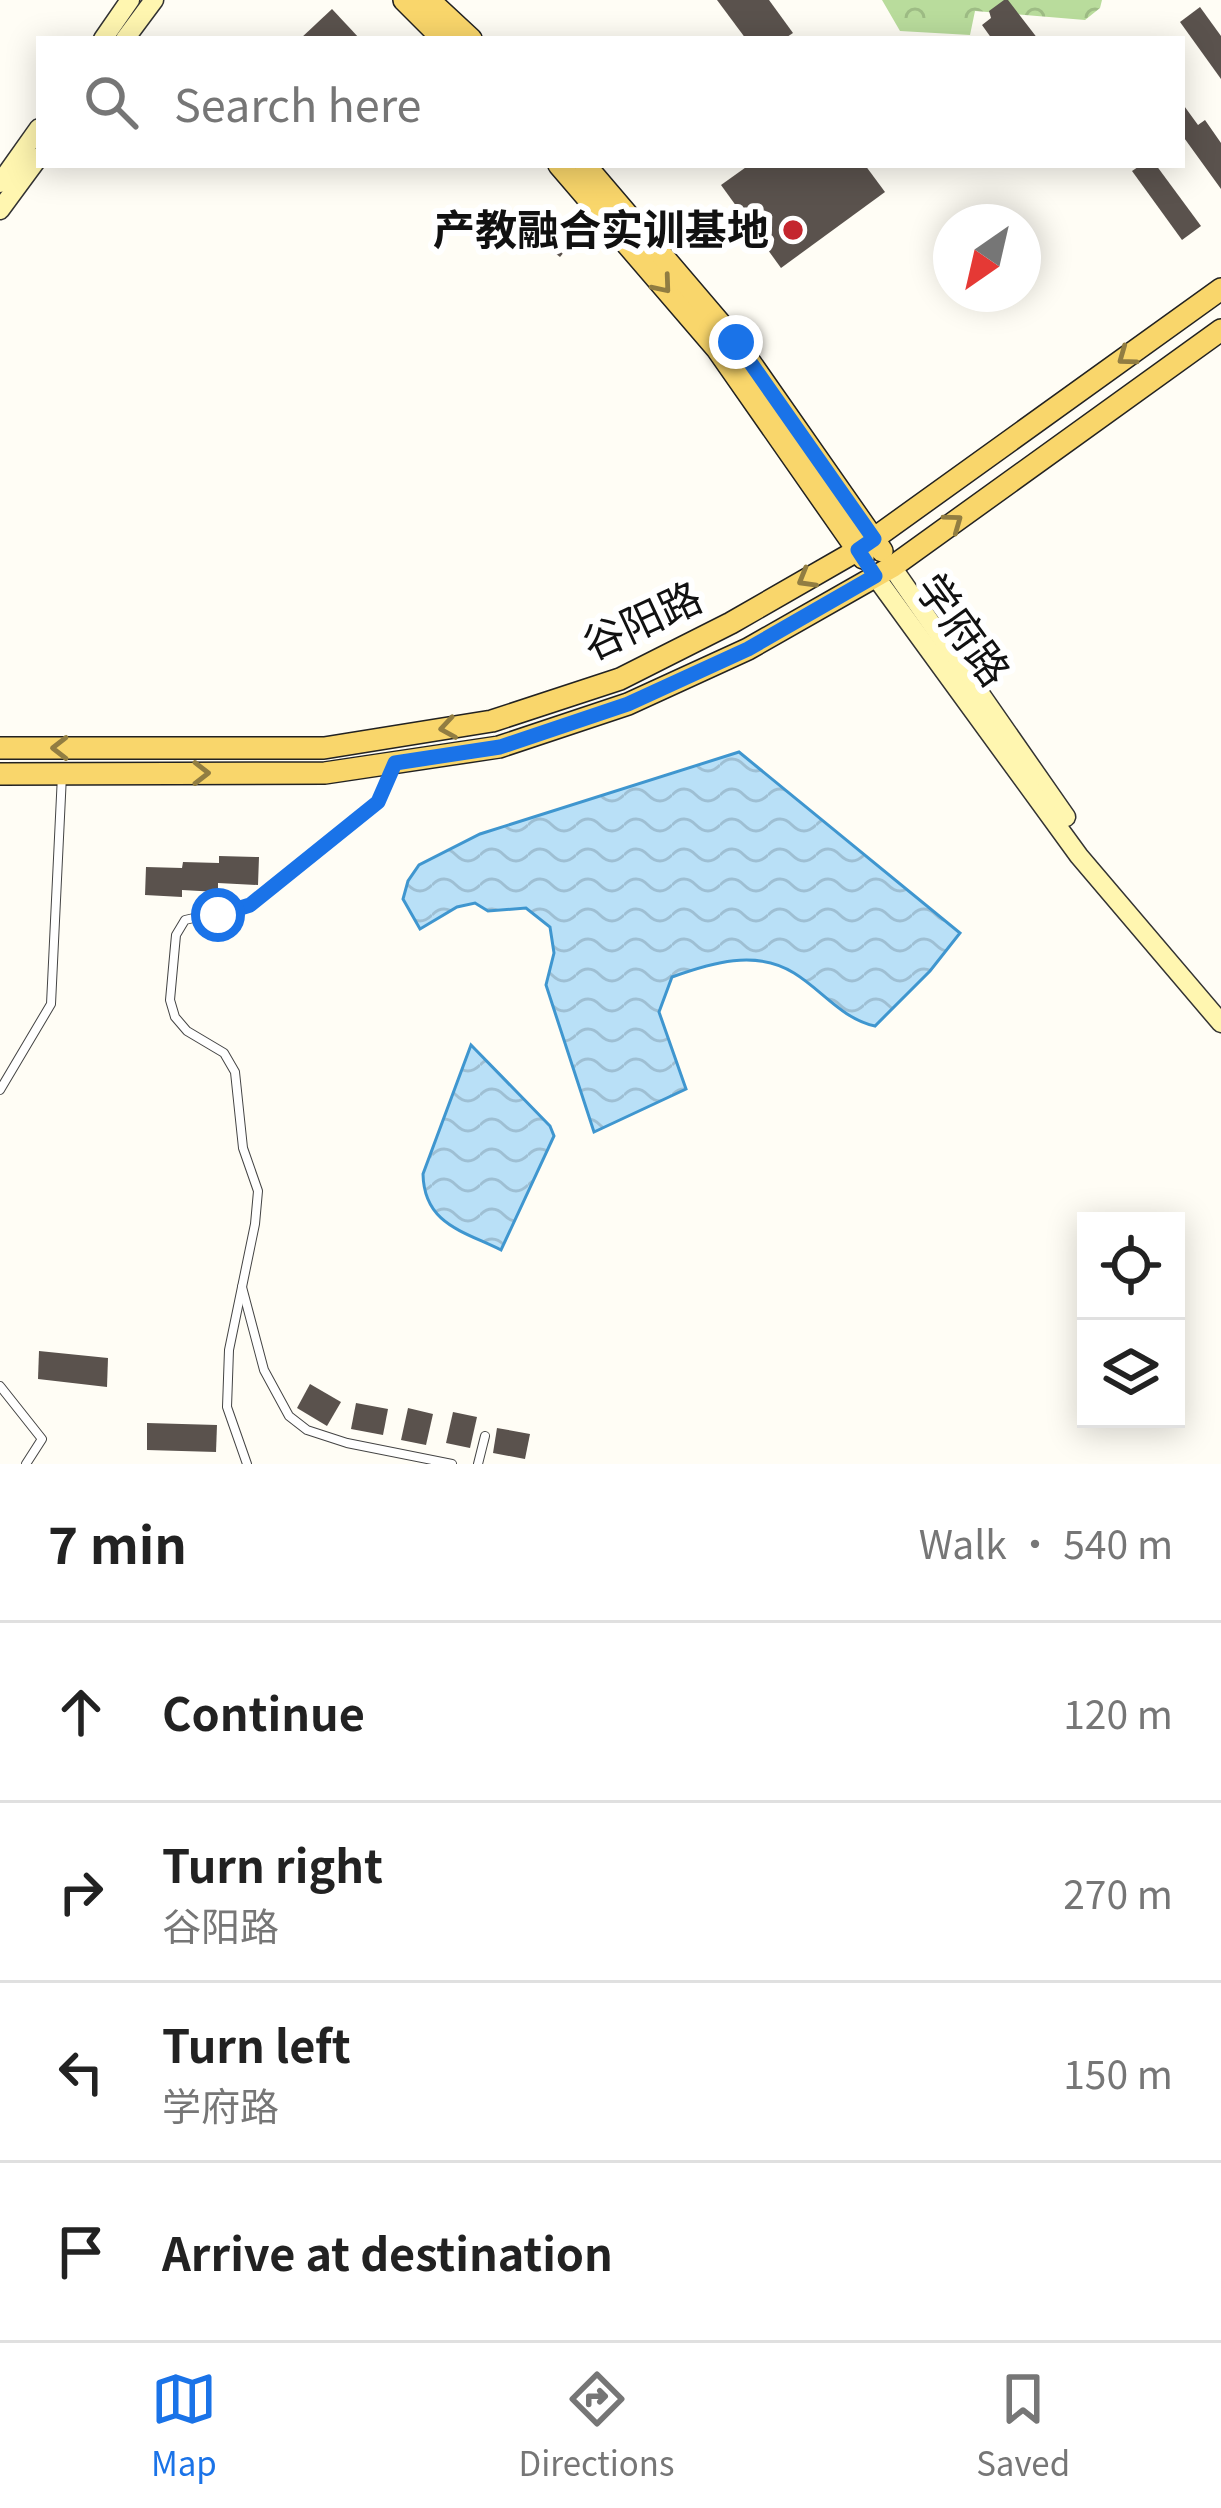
<!DOCTYPE html>
<html lang="en">
<head>
<meta charset="utf-8">
<style>
  :root { --surface:#fff; --page:#f2f2f2; --text:#222; --muted:#767676; --line:#e0e0e0; --accent:#1a73e8 }
  body { margin:0; font-family:Georgia,"Noto Sans SC",serif; background:var(--page); color:var(--text) }
  .controls { position:absolute; right:36px; bottom:36px; display:grid; overflow:hidden; border-radius:0px; box-shadow:0 6px 30px #0003 }
  .controls button { width:108px; height:108px; display:grid; place-items:center; padding:0; border:0; border-bottom:3px solid var(--line); background:var(--surface); color:var(--text); font:60px sans-serif }
  .compass { position:absolute; left:933px; top:204px; width:108px; height:108px; border-radius:50%; background:var(--surface); box-shadow:0 6px 30px #0003; rotate:214deg }
  .stop { position:absolute; width:36px; height:36px; margin:-27px; border:9px solid #1a73e8; border-radius:50%; background:#fff }
  .stop.end { background:#1a73e8; border-color:#fff; box-shadow:0 3px 12px #0008 }
  .list { margin:0; padding:0; list-style:none }
  h2 { display:flex; justify-content:space-between; align-items:center; height:156px; margin:0; padding:0 48px; font-size:51px }
  h2 small { font-size:39px; font-weight:400; color:var(--muted) }
  .list li { display:grid; grid-template-columns:78px 1fr auto; gap:36px; align-items:center; box-sizing:border-box; height:180px; padding:0 48px; border-top:3px solid var(--line) }
  .list b { display:block; font-size:45px; white-space:nowrap }
  .list p { margin:0; font-size:39px; white-space:nowrap; color:var(--muted) }
  .list em { font-size:39px; font-style:normal; color:var(--muted) }
  .icon { flex:none; width:66px; height:66px; fill:none; stroke:currentColor; stroke-width:2; stroke-linecap:round; stroke-linejoin:round }
  .map { position:relative; flex:none; width:1221px; height:1464px; overflow:hidden }
  .search { position:absolute; background:var(--surface); box-shadow:0 6px 30px #0003; left:36px; right:36px; top:36px; height:132px; display:flex; align-items:center; gap:30px; box-sizing:border-box; padding:0 42px; border-radius:0px; color:var(--muted); font-size:45px }
  .sheet { height:876px; background:var(--surface) }
  nav { display:flex; justify-content:space-around; align-items:center; box-sizing:border-box; height:168px; border-top:3px solid var(--line); background:var(--surface); font-size:33px; color:var(--muted) }
  nav a { display:grid; justify-items:center; gap:6px }
  nav .on { color:var(--accent) }
  .map>svg:first-child { display:block }
  .forest { fill:url(#forest-crowns) }
  .water { fill:url(#water-waves); stroke:#3f96cf; stroke-width:3 }
  .building { fill:#5a524d }
  .lines { fill:none; stroke-linecap:round; stroke-linejoin:round }
  .service-casing { stroke:#444; stroke-width:10 }
  .secondary-casing { stroke:#333; stroke-width:21 }
  .primary-casing { stroke:#222; stroke-width:24 }
  .service { stroke:#fff; stroke-width:8 }
  .secondary { stroke:#fff6b0; stroke-width:18 }
  .primary { stroke:#f9d66b; stroke-width:21 }
  .oneway { stroke:#917d42 }
  .route { stroke:#1a73e8; stroke-width:15 }
  .poi-dot { fill:#c4262e; stroke:#fff; stroke-width:4.5 }
  .labels { text-anchor:middle; stroke-width:12; stroke-linejoin:round; paint-order:stroke }
  .poi-label { font-size:42px; font-weight:bold; fill:#111; stroke:#fff; text-anchor:end }
  .street-label { font-size:42px; fill:#111; stroke:#fff }
</style>
</head>
<body>
<div class="map">
<svg width="1221" height="1464" viewBox="0 0 1221 1464">
  <defs>
    <pattern id="forest-crowns" width="20" height="18" patternUnits="userSpaceOnUse" patternTransform="scale(3)"><rect width="20" height="18" fill="#b9dc9c"/><path d="M2 6a3 3 0 1 1 6 0M12 15a3 3 0 1 1 6 0" fill="none" stroke="#9ebc85"/></pattern>
    <pattern id="water-waves" width="16" height="10" patternUnits="userSpaceOnUse" patternTransform="scale(3)"><rect width="16" height="10" fill="#b9e0f7"/><path d="M0 5q4-4 8 0t8 0" fill="none" stroke="#9ebfd3"/></pattern>
  </defs>
  <rect width="100%" height="100%" fill="#fffdf5"/>
  <polygon class="forest" points="882,0 1102,0 1100,8 1085,20 975,11 970,35 900,31"/>
  <g class="water">
    <path d="M739 752 960 933 930 971 875 1026C842 1019 822 990 794 973 756 949 711 963 672 977L659 1012 686 1089 594 1132 546 985 554 953 550 927 526 908 488 911 475 903 457 907 420 929 403 899 408 881 419 865 480 834Z"/>
    <path d="M471 1045 550 1126 554 1136 501 1250C463 1231 424 1224 423 1174Z"/>
  </g>
  <g class="building">
    <polygon points="717,0 769,0 793,33 784,39 746,39"/>
    <polygon points="1004,0 1008,0 1038,39 992,39 982,25 991,18 989,11"/>
    <polygon points="1200,7 1221,36 1221,79 1180,22"/>
    <polygon points="332,9 360,39 300,39"/>
    <polygon points="1182,103 1198,125 1205,120 1221,143 1221,189 1182,135"/>
    <polygon points="749,165 865,165 885,192 781,268 721,185"/>
    <polygon points="1141,165 1156,165 1201,226 1182,240 1132,171"/>
    <polygon points="528,205 573,241 560,257 515,221"/>
    <polygon points="219,856 259,857 258,885 218,883 218,892 182,890 182,897 145,895 146,867 182,868 183,862 219,863"/>
    <polygon points="39,1351 108,1358 107,1387 38,1379"/>
    <polygon points="310,1384 341,1402 327,1426 297,1408"/>
    <polygon points="356,1403 388,1409 383,1435 351,1429"/>
    <polygon points="408,1408 433,1414 426,1445 401,1440"/>
    <polygon points="453,1412 477,1417 470,1448 446,1443"/>
    <polygon points="147,1423 217,1425 216,1452 147,1450"/>
    <polygon points="497,1428 530,1434 525,1459 493,1453"/>
  </g>
  <g class="lines">
    <g class="service-casing">
      <g id="service">
        <polyline points="0,1090 51,1004 62,775"/>
        <polyline points="242,1287 264,1370 289,1416 307,1430 347,1443 452,1464"/>
        <polyline points="0,1386 42,1439 26,1464"/>
        <polyline points="247,1464 227,1407 229,1350 255,1224 258,1191 243,1148 235,1072 224,1053 187,1031 175,1017 170,1000 176,935 185,920 250,905 378,802 394,766"/>
        <polyline points="478,1464 485,1436"/>
      </g>
    </g>
    <g class="secondary-casing">
      <g id="secondary">
        <polyline points="103,39 130,0"/>
        <polyline points="125,39 154,0"/>
        <polyline points="0,183 39,128"/>
        <polyline points="0,210 39,157"/>
        <polyline points="892,567 1066,817"/>
        <polyline points="875,576 1079,856 1221,1023"/>
      </g>
    </g>
    <g class="primary-casing">
      <g id="primary">
        <polyline points="404,0 443,39"/>
        <polyline points="429,0 471,39"/>
        <polyline points="559,165 717,349 863,558"/>
        <polyline points="585,165 736,342 882,551"/>
        <polyline points="0,748 324,748 492,721 620,679 731,623 858,550 1221,289"/>
        <polyline points="0,774 325,773 499,747 628,704 748,649 892,567 1221,330"/>
      </g>
    </g>
    <use href="#service" class="service"/>
    <use href="#secondary" class="secondary"/>
    <use href="#primary" class="primary"/>
  </g>
  <defs><path id="oneway-chevron" d="M-2-3.5L2.5 0L-2 3.5" fill="none" stroke-width="1.6" stroke-linecap="round" stroke-linejoin="round" transform="scale(3)"/></defs>
  <g class="oneway">
    <use href="#oneway-chevron" transform="translate(663 285) rotate(50)"/>
    <use href="#oneway-chevron" transform="translate(1126 357) rotate(144)"/>
    <use href="#oneway-chevron" transform="translate(954 522) rotate(-36)"/>
    <use href="#oneway-chevron" transform="translate(806 579) rotate(150)"/>
    <use href="#oneway-chevron" transform="translate(448 728) rotate(171)"/>
    <use href="#oneway-chevron" transform="translate(60 748) rotate(180)"/>
    <use href="#oneway-chevron" transform="translate(201 773)"/>
  </g>
  <g class="lines">
    <polyline class="route" points="218,915 250,905 378,802 395,763 500,747 628,704 748,649 875,576 858,550 874,539 736,342"/>
  </g>
  <circle class="poi-dot" cx="793" cy="230" r="12"/>
  <g class="labels">
    <g class="poi-label">
      <text x="769" y="245">产教融合实训基地</text>
    </g>
    <g class="street-label">
      <text transform="translate(642 621) rotate(-25)" y="15">谷阳路</text>
      <text transform="translate(963 630) rotate(54)" y="15">学府路</text>
    </g>
  </g>
</svg>
<div class="controls">
<button><svg class="icon" aria-label="locate" viewBox="0 0 24 24"><circle cx="12" cy="12" r="6"/><path d="M12 2v4M12 18v4M2 12h4M18 12h4"/></svg></button>
<button><svg class="icon" aria-label="layers" viewBox="0 0 24 24"><path d="M12 4l9 5-9 5-9-5zM3 14l9 5 9-5"/></svg></button>
</div>
<svg class="compass" viewBox="-18 -18 36 36"><path d="M0-13l5 13h-10z" fill="#e53935"/><path d="M0 13l5-13h-10z" fill="#767676"/></svg>
<div class="stop" style="left:218px;top:915px"></div>
<div class="stop end" style="left:736px;top:342px"></div>
<div class="search"><svg class="icon" aria-label="search" viewBox="0 0 24 24"><circle cx="10" cy="10" r="6"/><path d="M15 15l6 6"/></svg>Search here</div>
</div>
<section class="sheet">
<h2>7 min<small>Walk · 540 m</small></h2>
<ul class="list">
<li><svg class="icon" aria-label="ahead" viewBox="0 0 24 24"><path d="M12 20V5M6 11l6-6 6 6"/></svg><div><b>Continue</b></div><em>120 m</em></li>
<li><svg class="icon" aria-label="right" viewBox="0 0 24 24"><path d="M7 20v-9h11M14 6l5 5-5 5"/></svg><div><b>Turn right</b><p>谷阳路</p></div><em>270 m</em></li>
<li><svg class="icon" aria-label="left" viewBox="0 0 24 24"><path d="M17 20v-9H6M10 6l-5 5 5 5"/></svg><div><b>Turn left</b><p>学府路</p></div><em>150 m</em></li>
<li><svg class="icon" aria-label="arrive" viewBox="0 0 24 24"><path d="M6 21V4h12l-3 4 3 4H6"/></svg><div><b>Arrive at destination</b></div></li>
</ul>
</section>
<nav>
<a class="on"><svg class="icon" aria-label="map" viewBox="0 0 24 24"><path d="M3 6l6-2 6 2 6-2v14l-6 2-6-2-6 2zM9 4v14M15 6v14"/></svg>Map</a>
<a><svg class="icon" aria-label="directions" viewBox="0 0 24 24"><path d="M12 3l9 9-9 9-9-9zM9 14v-3h6M13 9l2 2-2 2"/></svg>Directions</a>
<a><svg class="icon" aria-label="saved" viewBox="0 0 24 24"><path d="M7 4h10v16l-5-4-5 4z"/></svg>Saved</a>
</nav>
</body>
</html>
